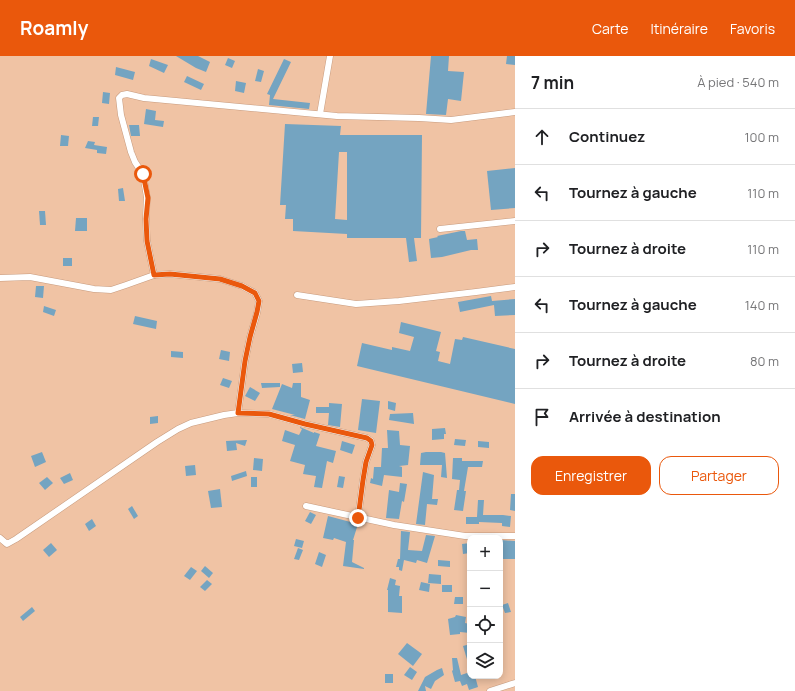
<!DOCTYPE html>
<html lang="fr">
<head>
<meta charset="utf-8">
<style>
  :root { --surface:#fff; --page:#f6f6f6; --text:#202124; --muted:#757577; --line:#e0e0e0; --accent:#ea580c }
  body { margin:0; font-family:Manrope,sans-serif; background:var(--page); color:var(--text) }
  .controls { position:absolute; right:12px; bottom:12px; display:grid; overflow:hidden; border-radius:8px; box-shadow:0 2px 10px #0003 }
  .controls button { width:36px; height:36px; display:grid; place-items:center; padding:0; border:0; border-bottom:1px solid var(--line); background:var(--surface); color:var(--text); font:20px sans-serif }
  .stop { position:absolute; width:12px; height:12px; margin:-9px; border:3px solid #ea580c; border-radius:50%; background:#fff }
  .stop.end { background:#ea580c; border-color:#fff; box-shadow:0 1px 4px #0008 }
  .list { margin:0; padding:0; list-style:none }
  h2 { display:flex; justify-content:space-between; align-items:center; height:52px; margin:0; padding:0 16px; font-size:17px }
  h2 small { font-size:13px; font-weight:400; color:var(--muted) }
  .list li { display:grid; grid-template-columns:26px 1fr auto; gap:12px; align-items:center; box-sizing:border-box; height:56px; padding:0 16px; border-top:1px solid var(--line) }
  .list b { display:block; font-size:15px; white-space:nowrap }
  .list em { font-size:13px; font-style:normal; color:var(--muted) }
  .actions { display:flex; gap:8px; padding:12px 16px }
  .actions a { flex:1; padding:9px 0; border:1px solid var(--accent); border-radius:12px; text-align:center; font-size:14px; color:var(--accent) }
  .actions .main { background:var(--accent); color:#fff }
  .icon { flex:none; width:22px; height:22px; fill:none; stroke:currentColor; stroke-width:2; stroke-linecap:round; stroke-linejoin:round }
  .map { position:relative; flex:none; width:515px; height:635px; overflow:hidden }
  header { display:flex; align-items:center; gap:24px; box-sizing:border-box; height:56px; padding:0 20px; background:var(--accent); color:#fff }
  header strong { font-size:19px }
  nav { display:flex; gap:22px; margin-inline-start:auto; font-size:14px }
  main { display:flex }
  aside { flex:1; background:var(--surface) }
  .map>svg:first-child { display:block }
  .building { fill:#74a4c1; fill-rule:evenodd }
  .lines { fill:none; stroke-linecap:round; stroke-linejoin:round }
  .minor-casing { stroke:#c79b7e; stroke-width:7 }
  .minor { stroke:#fff; stroke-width:6 }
  .route { stroke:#ea580c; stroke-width:5 }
</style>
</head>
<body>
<header>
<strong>Roamly</strong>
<nav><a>Carte</a><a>Itinéraire</a><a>Favoris</a></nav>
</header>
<main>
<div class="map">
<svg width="515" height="635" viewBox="0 0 515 635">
  <rect width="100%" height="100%" fill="#f0c3a4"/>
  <g class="building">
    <polygon points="176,0 198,0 210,6 206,16 196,12"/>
    <polygon points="431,0 449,0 448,15 464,16 461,45 448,43 446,59 426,58"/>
    <polygon points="507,0 515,0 515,9 506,8"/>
    <polygon points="228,2 235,5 232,12 225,9"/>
    <polygon points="151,3 168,9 164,17 149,10"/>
    <polygon points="284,3 291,6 273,43 310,47 309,53 269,49 270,39 267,38"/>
    <polygon points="116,11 135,16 133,24 115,19"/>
    <polygon points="258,13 264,15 261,26 255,25"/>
    <polygon points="187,20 204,28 201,34 184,26"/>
    <polygon points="236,25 246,27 244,37 235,35"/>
    <polygon points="103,36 110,37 109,48 102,47"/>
    <polygon points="146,53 156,55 155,64 164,65 163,71 144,68"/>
    <polygon points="93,61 99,61 98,70 92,70"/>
    <path d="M285 68 341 70 340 79H422L421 182H414L417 205 409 206 406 182H347V178L293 175V163H285L286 149H280ZM339 96H347V164L335 163Z"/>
    <polygon points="129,69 139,69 140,80 131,80"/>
    <polygon points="61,79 69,80 68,90 60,90"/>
    <polygon points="88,85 95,86 94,89 107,91 106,98 97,97 97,94 85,92"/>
    <polygon points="515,112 515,152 491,154 487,115"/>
    <polygon points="123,132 125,145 119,145 118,133"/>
    <polygon points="39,155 45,155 46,169 40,169"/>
    <polygon points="76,162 87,162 87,175 75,175"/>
    <polygon points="461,175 465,175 467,184 477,183 478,194 471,194 442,201 431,202 429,183 438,181 437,180"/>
    <rect x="63" y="202" width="9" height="8"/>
    <polygon points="36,230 44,230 43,242 35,241"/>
    <polygon points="491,240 492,245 515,243 515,259 495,260 494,249 460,256 458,246"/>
    <polygon points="44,250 56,254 54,260 43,256"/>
    <polygon points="135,260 157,265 156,273 133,268"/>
    <polygon points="401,266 441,276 436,295 440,296 438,305 450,308 455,283 462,284 463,281 515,293 515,348 357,310 362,287 392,294 392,291 410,295 414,281 399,277"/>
    <polygon points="221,294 230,296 229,305 219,303"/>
    <polygon points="171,295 183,296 183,302 171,301"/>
    <polygon points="302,307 303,316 293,317 292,308"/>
    <polygon points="223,322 232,325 229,332 220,329"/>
    <polygon points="261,327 280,327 280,331 262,332"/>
    <polygon points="293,327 301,327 301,341 310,344 305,363 290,359 295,359 272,353 282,328 292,332"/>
    <polygon points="250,331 260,337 255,345 245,340"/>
    <polygon points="362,343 380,345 376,377 358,374"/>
    <polygon points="388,345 396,347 395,355 388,353"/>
    <polygon points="329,347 342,348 340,371 328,369 329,357 316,357 316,351 329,351"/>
    <polygon points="413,357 414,368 389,364 390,358"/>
    <polygon points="158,360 158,367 150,368 150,361"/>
    <polygon points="300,371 314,377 314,376 320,378 316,390 336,395 333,407 327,405 322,432 314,431 316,420 303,418 305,409 290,405 295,389 282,385 285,374 299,379 302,373 300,372"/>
    <polygon points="445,372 446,378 444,378 444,383 432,384 432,373"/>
    <polygon points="387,374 399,375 400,389 410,390 408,409 399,410 402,411 402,421 384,419 382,430 370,427 371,422 373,423 374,411 381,411 382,392 388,392"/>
    <polygon points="455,383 466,384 465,390 454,389"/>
    <polygon points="247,384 245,390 236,387 237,394 227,395 226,385"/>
    <polygon points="342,385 355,389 352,398 340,394"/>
    <polygon points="478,385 489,386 489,392 478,391"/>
    <polygon points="42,396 46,406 35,411 31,400"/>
    <polygon points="426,396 441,396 445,397 447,422 441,421 442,409 420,409 421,397"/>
    <polygon points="254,402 263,403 262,415 253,414"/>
    <polygon points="453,402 462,402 462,405 483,405 482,411 468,411 464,435 466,435 463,455 454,454 457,434 459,434 460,424 452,423"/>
    <polygon points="195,409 196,419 186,420 185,410"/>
    <polygon points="246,415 247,420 232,425 231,420"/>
    <polygon points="423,416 434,419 432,443 438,443 437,449 427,448 425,469 416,468"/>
    <polygon points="70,417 73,424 64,428 60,422"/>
    <polygon points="339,420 345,421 343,432 337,431"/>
    <polygon points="47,421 53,427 45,434 39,427"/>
    <rect x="251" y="421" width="6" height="10"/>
    <polygon points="400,427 407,428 404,446 402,445 399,463 386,462 389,434 399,436"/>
    <polygon points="220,433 222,451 211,452 208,435"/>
    <polygon points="511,438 515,438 515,455 510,454"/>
    <polygon points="478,444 484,444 483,459 503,459 511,460 510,471 502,470 502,467 479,466 479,468 466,468 466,461 477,461"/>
    <polygon points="132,450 138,460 134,463 128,453"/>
    <polygon points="310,456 316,459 311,468 305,465"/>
    <polygon points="328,460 358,468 353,484 354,484 352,506 364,512 364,513 343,510 346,486 334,482 333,484 323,482"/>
    <polygon points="92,463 96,470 89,475 85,468"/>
    <polygon points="401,475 410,476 408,494 422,495 426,479 435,480 427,507 417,504 416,507 404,504 402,515 399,514 399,511 396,511 398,503 400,503"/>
    <polygon points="296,483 304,485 302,492 294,490"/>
    <polygon points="501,484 515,485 515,503 501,503"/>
    <polygon points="51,487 57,494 49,501 43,494"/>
    <polygon points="470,487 470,497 463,498 462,488"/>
    <polygon points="298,492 303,494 299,504 294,503"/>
    <polygon points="319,496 326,499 322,511 315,508"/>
    <polygon points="438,504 450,505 450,511 438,510"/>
    <polygon points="205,510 213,517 209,522 201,515"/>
    <polygon points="191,511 197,515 190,524 184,520"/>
    <polygon points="429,518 441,519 441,528 428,527"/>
    <polygon points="390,522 396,524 395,529 400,530 399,540 402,540 402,557 388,556 388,534 387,534"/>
    <polygon points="207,524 212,528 205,535 200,531"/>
    <polygon points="421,526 430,528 429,536 419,534"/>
    <rect x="442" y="529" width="10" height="7"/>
    <polygon points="455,541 463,541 463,548 454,548"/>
    <polygon points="508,547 511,556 505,557 502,549"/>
    <polygon points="32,551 35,555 23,565 20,561"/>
    <polygon points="456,559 466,561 465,567 470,568 470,577 460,576 460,578 450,579 448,563 455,561"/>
    <polygon points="407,587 422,598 413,610 398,598"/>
    <polygon points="470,588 470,610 469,610 463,590"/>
    <polygon points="452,602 457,602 461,619 470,616 470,620 475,620 478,631 469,634 467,628 462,630 460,625 455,626 452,615 453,614"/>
    <polygon points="410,611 417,616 412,624 404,619"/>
    <polygon points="442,612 444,619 435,625 431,633 425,630 426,635 418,635 425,621 437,614"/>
    <rect x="385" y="618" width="8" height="9"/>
  </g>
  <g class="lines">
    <g class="minor-casing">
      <g id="minor">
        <polyline points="320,58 330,0"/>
        <polyline points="440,173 515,165"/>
        <polyline points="154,219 147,185 146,163 147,141 143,118 135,106 131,96 121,59 119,42 122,39 127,38 144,42 337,60 419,62 451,64 515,56"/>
        <polyline points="0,222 30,221 94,233 111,234 126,229 154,219 170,218 220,223 242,230 255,237 259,245 257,257 250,281 245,305 238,357"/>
        <polyline points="297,239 356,248 399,245 476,236 515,231"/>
        <polyline points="306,450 394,469 465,480 515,480"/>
        <polyline points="0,482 7,488 16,483 157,386 178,373 191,367 224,359 238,357 269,358 305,368 367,382 371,385 372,389 366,406 363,424 358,462"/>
        <polyline points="490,635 515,627"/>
      </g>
    </g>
    <use href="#minor" class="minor"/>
  </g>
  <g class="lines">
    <polyline class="route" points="143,118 148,142 146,163 147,185 154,219 170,218 220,223 242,230 255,237 259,245 257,256 250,281 245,305 238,357 269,358 305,368 367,382 371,385 372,389 366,406 363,424 358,462"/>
  </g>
</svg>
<div class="controls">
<button>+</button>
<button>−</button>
<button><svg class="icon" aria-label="locate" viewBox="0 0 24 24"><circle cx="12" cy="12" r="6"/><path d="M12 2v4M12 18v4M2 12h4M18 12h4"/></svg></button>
<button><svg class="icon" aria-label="layers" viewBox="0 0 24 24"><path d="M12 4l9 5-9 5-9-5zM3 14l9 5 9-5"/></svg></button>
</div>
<div class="stop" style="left:143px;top:118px"></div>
<div class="stop end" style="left:358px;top:462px"></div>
</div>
<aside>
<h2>7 min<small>À pied · 540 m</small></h2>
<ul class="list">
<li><svg class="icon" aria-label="ahead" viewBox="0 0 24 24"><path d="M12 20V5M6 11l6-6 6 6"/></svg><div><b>Continuez</b></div><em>100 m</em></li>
<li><svg class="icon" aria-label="left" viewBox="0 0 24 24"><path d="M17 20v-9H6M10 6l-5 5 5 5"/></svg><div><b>Tournez à gauche</b></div><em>110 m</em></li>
<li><svg class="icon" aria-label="right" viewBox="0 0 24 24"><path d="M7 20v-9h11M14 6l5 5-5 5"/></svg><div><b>Tournez à droite</b></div><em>110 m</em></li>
<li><svg class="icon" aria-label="left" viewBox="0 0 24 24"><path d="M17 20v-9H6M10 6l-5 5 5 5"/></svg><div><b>Tournez à gauche</b></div><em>140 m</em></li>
<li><svg class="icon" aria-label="right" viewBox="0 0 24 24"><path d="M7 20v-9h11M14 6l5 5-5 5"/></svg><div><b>Tournez à droite</b></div><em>80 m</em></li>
<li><svg class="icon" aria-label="arrive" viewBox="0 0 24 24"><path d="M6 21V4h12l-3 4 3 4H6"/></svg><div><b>Arrivée à destination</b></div></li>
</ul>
<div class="actions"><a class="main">Enregistrer</a><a>Partager</a></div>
</aside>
</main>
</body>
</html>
